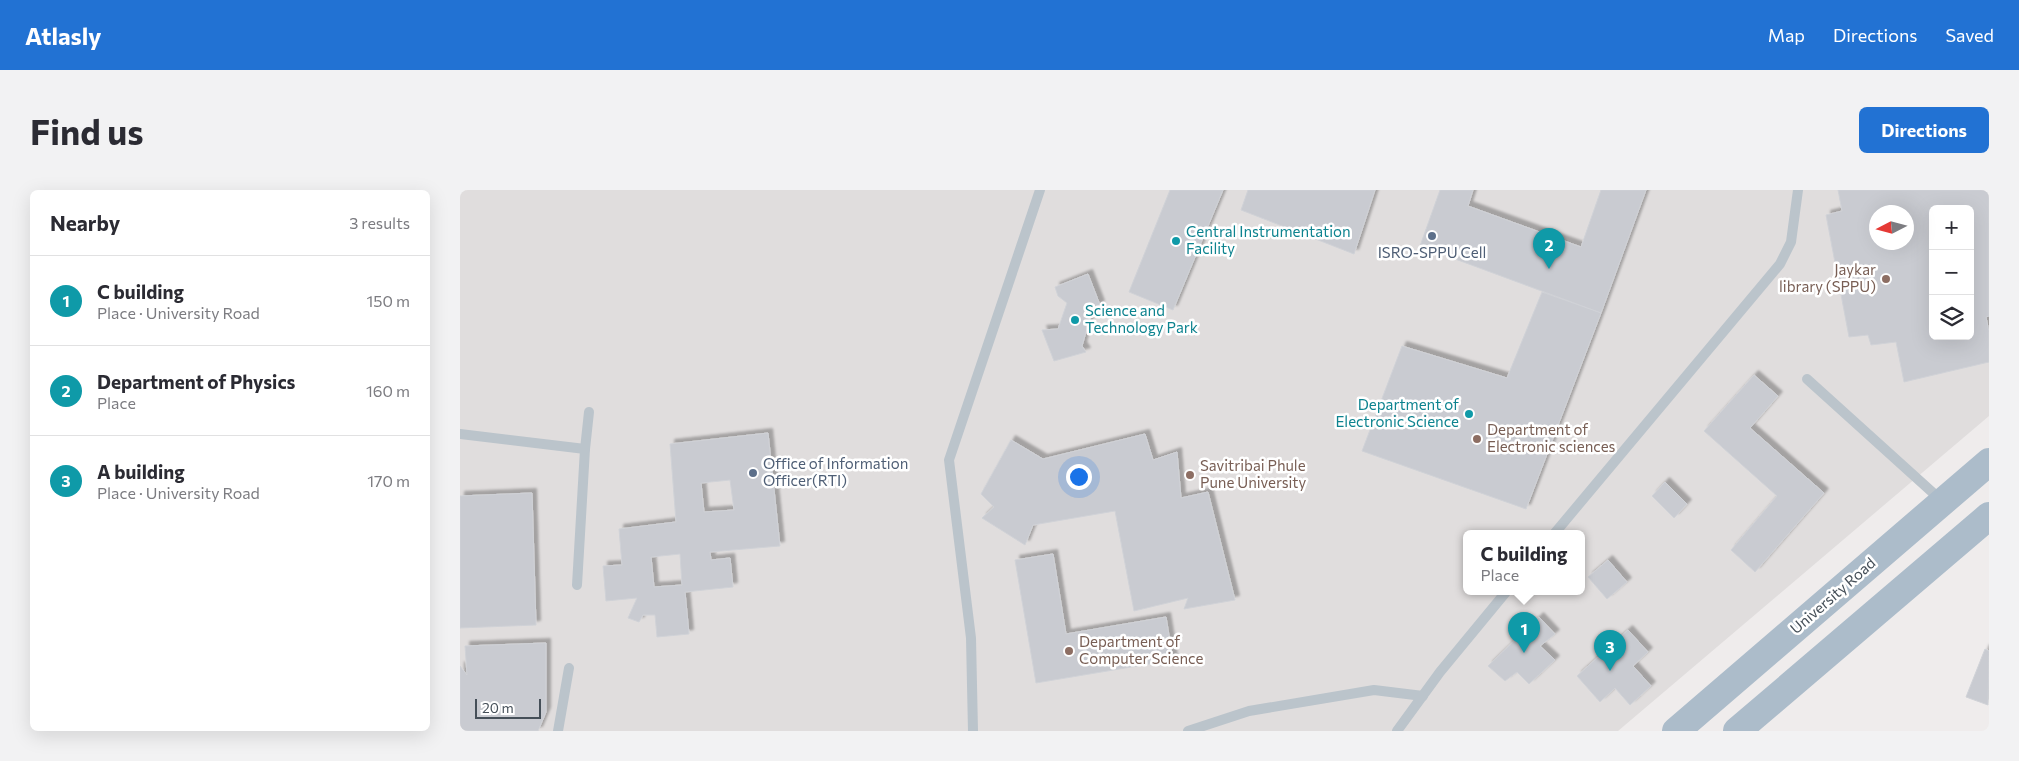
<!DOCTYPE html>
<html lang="en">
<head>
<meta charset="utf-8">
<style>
  :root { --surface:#fff; --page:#f2f2f3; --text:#2b2b33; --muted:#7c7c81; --line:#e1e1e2; --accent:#2272d3 }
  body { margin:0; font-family:Commissioner,sans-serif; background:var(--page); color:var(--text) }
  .controls { position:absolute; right:15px; top:15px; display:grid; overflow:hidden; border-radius:8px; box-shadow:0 5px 20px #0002 }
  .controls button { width:45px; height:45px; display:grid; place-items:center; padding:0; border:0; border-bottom:1px solid var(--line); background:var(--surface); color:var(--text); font:25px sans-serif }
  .compass { position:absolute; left:1409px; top:15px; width:45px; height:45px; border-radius:50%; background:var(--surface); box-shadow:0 5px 20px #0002; rotate:264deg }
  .scale { position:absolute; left:15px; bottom:12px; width:66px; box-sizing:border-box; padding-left:5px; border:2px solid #454f58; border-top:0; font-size:14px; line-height:18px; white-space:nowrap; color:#454f58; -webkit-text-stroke:4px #fff; paint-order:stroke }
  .you { position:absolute; left:618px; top:286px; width:18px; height:18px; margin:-12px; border:4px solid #fff; border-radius:50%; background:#1a73e8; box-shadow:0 0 0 8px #1a73e833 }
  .badge { display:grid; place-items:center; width:32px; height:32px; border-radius:50%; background:var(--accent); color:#fff; font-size:16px; font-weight:700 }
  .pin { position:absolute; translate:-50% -41px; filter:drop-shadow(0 1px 2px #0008) }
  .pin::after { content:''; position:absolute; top:26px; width:18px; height:15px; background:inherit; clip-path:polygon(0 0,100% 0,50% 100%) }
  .popup { position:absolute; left:1003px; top:340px; width:122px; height:65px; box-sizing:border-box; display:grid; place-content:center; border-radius:8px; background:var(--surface); filter:drop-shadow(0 1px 4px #0005); font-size:16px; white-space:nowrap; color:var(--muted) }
  .popup b { font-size:19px; color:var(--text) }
  .popup::after { content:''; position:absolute; left:50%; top:100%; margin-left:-10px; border:10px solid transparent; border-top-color:var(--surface) }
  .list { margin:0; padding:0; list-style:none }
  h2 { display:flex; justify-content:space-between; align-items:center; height:65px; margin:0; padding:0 20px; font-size:21px }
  h2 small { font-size:16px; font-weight:400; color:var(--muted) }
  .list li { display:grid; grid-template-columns:32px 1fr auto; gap:15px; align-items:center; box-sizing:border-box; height:90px; padding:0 20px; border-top:1px solid var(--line) }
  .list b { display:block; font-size:19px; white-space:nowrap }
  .list p { margin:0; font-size:16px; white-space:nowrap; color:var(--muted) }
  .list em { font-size:16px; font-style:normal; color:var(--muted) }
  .icon { flex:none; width:28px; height:28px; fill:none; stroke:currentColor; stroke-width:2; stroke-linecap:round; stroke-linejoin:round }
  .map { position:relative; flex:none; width:1529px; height:541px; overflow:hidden; border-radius:8px }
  header { display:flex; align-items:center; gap:30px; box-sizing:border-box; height:70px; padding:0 25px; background:var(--accent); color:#fff }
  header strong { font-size:24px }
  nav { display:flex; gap:28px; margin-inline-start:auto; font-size:18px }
  .intro { display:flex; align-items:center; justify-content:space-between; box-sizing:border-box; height:120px; padding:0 30px }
  h1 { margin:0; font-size:35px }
  .button { padding:12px 22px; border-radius:8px; background:var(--accent); color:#fff; font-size:18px; font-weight:700 }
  main { display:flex; gap:30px; padding:0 30px }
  aside { flex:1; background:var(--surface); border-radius:8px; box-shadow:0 5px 20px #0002 }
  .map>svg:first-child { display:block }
  .education { fill:#e0dddd; fill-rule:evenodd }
  .building { fill:#c9cbd1; stroke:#d0d2d7; fill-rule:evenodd; filter:url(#shadow) }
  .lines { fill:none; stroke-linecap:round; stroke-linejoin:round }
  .lane { stroke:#bbc4cb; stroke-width:10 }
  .primary { stroke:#acbcca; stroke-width:28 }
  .service-dot { fill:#5c6f8a; stroke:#fff; stroke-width:2 }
  .culture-dot { fill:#0f9aa8; stroke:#fff; stroke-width:2 }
  .education-dot { fill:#8d6e63; stroke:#fff; stroke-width:2 }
  .labels { text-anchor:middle; stroke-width:5; stroke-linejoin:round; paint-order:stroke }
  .culture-label { font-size:15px; fill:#0d838f; stroke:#fff; text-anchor:start }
  .service-label { font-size:15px; fill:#4e5e75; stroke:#fff }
  .education-label { font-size:15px; fill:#785e54; stroke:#fff; text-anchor:start }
  .street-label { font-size:15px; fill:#454f58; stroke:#fff }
</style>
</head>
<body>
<header>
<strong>Atlasly</strong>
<nav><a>Map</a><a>Directions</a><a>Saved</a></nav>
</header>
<div class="intro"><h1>Find us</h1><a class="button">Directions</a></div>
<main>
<aside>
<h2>Nearby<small>3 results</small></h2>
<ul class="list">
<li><span class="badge" style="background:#0f9aa8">1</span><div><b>C building</b><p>Place · University Road</p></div><em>150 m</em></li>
<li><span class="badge" style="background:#0f9aa8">2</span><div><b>Department of Physics</b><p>Place</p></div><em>160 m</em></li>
<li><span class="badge" style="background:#0f9aa8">3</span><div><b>A building</b><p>Place · University Road</p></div><em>170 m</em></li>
</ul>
</aside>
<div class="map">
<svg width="1529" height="541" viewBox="0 0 1529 541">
  <defs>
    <filter id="shadow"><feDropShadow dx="4.5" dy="-4.5" stdDeviation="1" flood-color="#0004"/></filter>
  </defs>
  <rect width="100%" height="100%" fill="#efecec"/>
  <path class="education" d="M0 0H1529V226L1158 541H0ZM1473 19H1510V146H1473ZM1416 22H1446V52H1416ZM1006 344H1122V402H1006Z"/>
  <g class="building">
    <polygon points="710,0 763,0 713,120 669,102"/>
    <polygon points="788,0 915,0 894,64 781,20"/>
    <polygon points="980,0 1013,0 1008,16 1121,57 1141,0 1186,0 1141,123 960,56"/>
    <path d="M1378 0H1529V126L1526 127 1529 142V172L1444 192 1436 152 1411 155 1408 145 1389 147 1366 25 1382 21ZM1473 19H1510V146H1473ZM1416 22H1446V52H1416Z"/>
    <polygon points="628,84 640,115 632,121 622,156 626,162 594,171 582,140 598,139 607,113 598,106 595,97"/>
    <polygon points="1082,102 1141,123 1066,319 902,261 942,156 1047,188"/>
    <polygon points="1294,185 1318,206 1290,238 1364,303 1295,382 1271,360 1317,306 1244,241"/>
    <path d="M308 243 320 356 250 362 251 370 270 368 273 397 225 402 229 444 197 447 195 425H183L179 432 168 428 177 408 146 411 143 376 162 375 159 339 216 332 210 254ZM270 290 274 320 244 322 241 293ZM220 364 222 395 194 397 191 367Z"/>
    <polygon points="685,244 693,270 717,262 721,308 748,302 775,410 724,419 728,408 674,421 655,321 573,335 565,355 522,328 534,317 521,304 551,250 583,269"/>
    <polygon points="1205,292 1227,314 1214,328 1192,306"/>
    <polygon points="72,303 76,435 0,438 0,306"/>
    <polygon points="593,364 606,444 706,427 713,470 576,493 555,370"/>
    <polygon points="1148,370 1167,392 1147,409 1128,387"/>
    <polygon points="1079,427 1095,444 1080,456 1095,470 1069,494 1057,482 1045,491 1028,476"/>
    <polygon points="1168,440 1188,462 1173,476 1191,496 1170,515 1155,498 1140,512 1117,486"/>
    <polygon points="86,453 86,522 78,541 0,541 0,476 7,485 5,456"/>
    <polygon points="1525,459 1529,461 1528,515 1506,507"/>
  </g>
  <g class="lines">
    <g class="lane">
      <polyline points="1347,189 1482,311"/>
      <polyline points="0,244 125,259 117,395"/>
      <polyline points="125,259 129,222"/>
      <polyline points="1094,344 1320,74 1331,52 1338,0"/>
      <polyline points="98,541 109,478"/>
      <polyline points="513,541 511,448 489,270 580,0"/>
      <polyline points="728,541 789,521 914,500 963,506"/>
      <polyline points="937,541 980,482 1046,402"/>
    </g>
    <g class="primary">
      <polyline points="1216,541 1529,272"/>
      <polyline points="1277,541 1529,326"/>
    </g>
  </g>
  <g class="service-dot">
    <circle cx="972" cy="46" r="5"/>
    <circle cx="293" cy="283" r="5"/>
  </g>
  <g class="culture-dot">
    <circle cx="716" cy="51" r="5"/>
    <circle cx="615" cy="130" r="5"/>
    <circle cx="1009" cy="224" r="5"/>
  </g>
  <g class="education-dot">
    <circle cx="1426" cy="89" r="5"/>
    <circle cx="1017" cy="249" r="5"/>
    <circle cx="730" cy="285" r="5"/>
    <circle cx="609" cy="461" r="5"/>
  </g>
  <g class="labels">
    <g class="culture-label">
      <text x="726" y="47">Central Instrumentation<tspan x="726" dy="17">Facility</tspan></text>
      <text x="625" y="126">Science and<tspan x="625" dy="17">Technology Park</tspan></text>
      <text x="999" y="220" text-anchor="end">Department of<tspan x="999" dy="17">Electronic Science</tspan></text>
    </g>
    <g class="service-label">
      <text x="972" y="68">ISRO-SPPU Cell</text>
      <text x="303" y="279" text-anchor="start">Office of Information<tspan x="303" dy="17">Officer(RTI)</tspan></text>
    </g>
    <g class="education-label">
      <text x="1416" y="85" text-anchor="end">Jaykar<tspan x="1416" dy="17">library (SPPU)</tspan></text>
      <text x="1027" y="245">Department of<tspan x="1027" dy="17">Electronic sciences</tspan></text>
      <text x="740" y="281">Savitribai Phule<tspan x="740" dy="17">Pune University</tspan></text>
      <text x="619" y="457">Department of<tspan x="619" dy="17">Computer Science</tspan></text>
    </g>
    <g class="street-label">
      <text transform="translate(1373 406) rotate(-41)" y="5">University Road</text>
    </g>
  </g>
</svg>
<div class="controls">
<button>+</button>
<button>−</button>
<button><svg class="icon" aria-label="layers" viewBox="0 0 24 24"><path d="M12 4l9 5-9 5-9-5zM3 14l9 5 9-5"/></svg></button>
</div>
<svg class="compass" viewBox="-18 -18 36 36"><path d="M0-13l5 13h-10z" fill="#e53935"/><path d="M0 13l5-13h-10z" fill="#7c7c81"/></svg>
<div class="scale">20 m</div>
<div class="you"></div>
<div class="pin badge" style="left:1064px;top:463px;background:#0f9aa8">1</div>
<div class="popup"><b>C building</b>Place</div>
<div class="pin badge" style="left:1089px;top:79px;background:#0f9aa8">2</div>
<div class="pin badge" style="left:1150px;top:481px;background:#0f9aa8">3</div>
</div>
</main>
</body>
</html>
